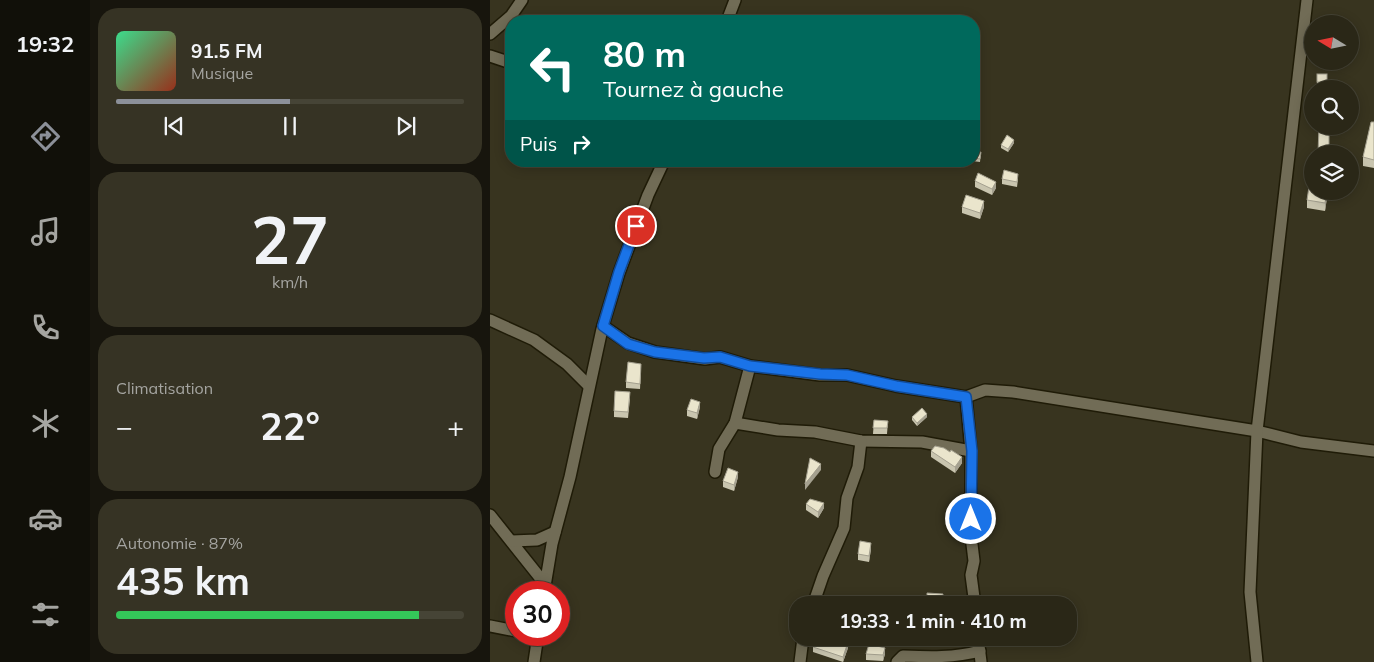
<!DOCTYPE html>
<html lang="fr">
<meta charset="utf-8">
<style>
body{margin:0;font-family:Mulish,sans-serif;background:#363324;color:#f1f3f6;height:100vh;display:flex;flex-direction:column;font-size:19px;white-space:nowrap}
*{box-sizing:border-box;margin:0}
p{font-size:16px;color:#a5a5a1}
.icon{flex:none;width:28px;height:28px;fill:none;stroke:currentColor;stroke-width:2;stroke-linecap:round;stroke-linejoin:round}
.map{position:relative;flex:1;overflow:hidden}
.side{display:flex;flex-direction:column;gap:8px;padding:8px;background:#17150d;width:400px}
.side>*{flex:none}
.hud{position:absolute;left:15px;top:15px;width:475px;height:152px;border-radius:20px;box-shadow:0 2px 12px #0003,0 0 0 1px #464436;background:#00695c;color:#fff;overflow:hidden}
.needle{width:32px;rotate:280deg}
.fabs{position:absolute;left:814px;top:15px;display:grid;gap:10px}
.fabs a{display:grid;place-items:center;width:55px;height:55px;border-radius:50%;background:#2a2717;box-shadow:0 2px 12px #0003,0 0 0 1px #464436;font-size:25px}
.speed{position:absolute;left:15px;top:581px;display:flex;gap:10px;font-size:25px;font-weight:700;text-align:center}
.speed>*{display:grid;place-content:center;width:65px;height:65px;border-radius:50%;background:#2a2717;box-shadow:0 2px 12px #0003,0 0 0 1px #464436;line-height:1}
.speed .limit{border:8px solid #d22;background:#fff;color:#111}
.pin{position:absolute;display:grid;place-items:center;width:42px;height:42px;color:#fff;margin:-21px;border:2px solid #fff;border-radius:50%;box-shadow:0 1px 5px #0007}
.me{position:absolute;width:55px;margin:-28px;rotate:0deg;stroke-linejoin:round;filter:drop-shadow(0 0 4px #0008)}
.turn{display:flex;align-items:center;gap:18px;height:105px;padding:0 15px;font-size:22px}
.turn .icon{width:65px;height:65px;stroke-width:2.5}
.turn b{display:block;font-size:35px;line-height:42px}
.then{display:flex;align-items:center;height:48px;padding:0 15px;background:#0003;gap:10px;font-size:19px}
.big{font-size:38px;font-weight:700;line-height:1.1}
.side .widget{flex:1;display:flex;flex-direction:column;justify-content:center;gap:8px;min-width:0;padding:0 18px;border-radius:20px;background:#363324}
.side .dial{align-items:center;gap:0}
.dial b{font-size:65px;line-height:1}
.song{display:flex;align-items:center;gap:15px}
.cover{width:60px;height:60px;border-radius:8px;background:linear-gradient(135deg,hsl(150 70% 55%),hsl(10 70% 35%))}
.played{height:5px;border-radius:2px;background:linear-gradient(90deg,#8c9099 50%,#464436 50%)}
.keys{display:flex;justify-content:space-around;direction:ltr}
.heat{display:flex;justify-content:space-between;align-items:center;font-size:28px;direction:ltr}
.charge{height:8px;border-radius:4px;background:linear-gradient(90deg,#34c759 87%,#464436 0)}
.trip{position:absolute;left:299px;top:596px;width:288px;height:50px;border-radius:20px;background:#2a2717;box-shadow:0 2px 12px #0003,0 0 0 1px #464436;font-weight:700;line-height:50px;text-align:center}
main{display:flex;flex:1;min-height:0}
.tab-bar{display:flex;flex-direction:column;width:90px;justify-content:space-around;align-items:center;background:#111009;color:#a5a5a1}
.tab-bar .icon{width:35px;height:35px}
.tab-bar .on{color:#8c9099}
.tab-bar b{font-size:22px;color:#f1f3f6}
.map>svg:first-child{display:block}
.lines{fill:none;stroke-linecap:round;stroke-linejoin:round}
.minor-casing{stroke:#1f1b07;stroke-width:14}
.minor{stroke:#716c56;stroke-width:11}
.wall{fill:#c9c5af}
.shaded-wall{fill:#a4a08f}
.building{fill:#eae5cc;stroke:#a4a08f}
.route-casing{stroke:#114b97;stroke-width:12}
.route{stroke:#1a73e8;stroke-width:9}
</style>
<main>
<nav class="tab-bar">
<b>19:32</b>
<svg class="icon on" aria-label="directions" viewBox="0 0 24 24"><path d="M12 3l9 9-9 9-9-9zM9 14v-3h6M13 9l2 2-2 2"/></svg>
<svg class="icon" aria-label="music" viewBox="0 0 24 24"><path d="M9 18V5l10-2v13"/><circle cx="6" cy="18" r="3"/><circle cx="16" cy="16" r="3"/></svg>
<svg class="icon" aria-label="phone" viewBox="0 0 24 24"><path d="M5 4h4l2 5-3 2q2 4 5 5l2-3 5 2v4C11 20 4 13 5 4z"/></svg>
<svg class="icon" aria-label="climate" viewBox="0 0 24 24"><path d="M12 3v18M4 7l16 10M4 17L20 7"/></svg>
<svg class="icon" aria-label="car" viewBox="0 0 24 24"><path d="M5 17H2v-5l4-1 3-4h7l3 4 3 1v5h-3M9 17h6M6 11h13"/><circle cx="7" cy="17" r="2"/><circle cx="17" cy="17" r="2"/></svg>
<svg class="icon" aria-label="filters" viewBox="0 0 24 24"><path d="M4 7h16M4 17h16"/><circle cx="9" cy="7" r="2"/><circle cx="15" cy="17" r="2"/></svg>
</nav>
<section class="side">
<div class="widget">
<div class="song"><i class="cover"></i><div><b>91.5 FM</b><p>Musique</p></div></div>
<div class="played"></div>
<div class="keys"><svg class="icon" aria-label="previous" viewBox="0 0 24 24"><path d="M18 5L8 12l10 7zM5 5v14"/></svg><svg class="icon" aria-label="pause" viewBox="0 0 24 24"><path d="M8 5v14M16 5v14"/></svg><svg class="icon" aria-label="next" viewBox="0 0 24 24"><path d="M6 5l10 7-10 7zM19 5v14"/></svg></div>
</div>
<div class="widget dial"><b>27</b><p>km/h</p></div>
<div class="widget"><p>Climatisation</p>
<div class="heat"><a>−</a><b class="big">22°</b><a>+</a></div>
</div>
<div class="widget"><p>Autonomie · 87%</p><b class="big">435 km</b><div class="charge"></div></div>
</section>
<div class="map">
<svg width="884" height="662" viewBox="0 0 884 662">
<rect width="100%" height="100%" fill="#38341f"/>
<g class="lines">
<defs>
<g id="minor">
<polyline points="237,21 245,0"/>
<polyline points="0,34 21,16 32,0"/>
<polyline points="0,56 21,63"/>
<polyline points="0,320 44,340 77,364 99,386"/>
<polyline points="113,326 138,343 165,352 215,359 230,357 260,366 330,375 357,375 406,386 476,397"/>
<polyline points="245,423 288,430 325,432 371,441 432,442 481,451"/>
<polyline points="225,472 229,449 245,423 260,366"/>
<polyline points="0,515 55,584"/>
<polyline points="22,541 47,540 65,532"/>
<polyline points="54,592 62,544 80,477 112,329 129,273 158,195 174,161"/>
<polyline points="323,605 333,576 354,528 357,498 368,467 371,441"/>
<polyline points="485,605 481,575 484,561 481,536 481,451 476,397 495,390 523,392 767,431 811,442 884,451"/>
<polyline points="0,626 26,631"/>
<polyline points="488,638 491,662"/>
<polyline points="44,662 48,635"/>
<polyline points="310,662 313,638"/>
<path d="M407,662L413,656C439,657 464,658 490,651"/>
<polyline points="767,662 760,592 767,431 817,0"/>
</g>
</defs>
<use href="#minor" class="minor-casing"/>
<use href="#minor" class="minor"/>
</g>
<g class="wall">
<rect x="827" y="74" width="10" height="11"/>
<polygon points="884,122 884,168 873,166 873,157"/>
<polygon points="524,143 518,152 511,148 511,145"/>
<polygon points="484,151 491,152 490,162 482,161 484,161"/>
<polygon points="512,179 528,179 527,187 512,184"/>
<polygon points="485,181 506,188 502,195 485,187"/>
<polygon points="838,191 835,211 817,208 817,200"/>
<polygon points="472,207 494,207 490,219 472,213"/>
<polygon points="151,369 150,389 136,388 136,382"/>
<polygon points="140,398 138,418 124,417 124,411"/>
<polygon points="210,407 207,419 197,416 197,410"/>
<polygon points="422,417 437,417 427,426 422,420"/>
<polygon points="384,420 398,421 397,434 383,434"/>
<polygon points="441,451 460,452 472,463 465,473 441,457"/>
<polygon points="248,477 244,491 233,487 233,481"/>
<polygon points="316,504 334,508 328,518 316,510"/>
<polygon points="381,549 379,562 368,560 368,554"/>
<polygon points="323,647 358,648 353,662 323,652"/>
<polygon points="376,654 395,654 393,661 376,660"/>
</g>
<g class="shaded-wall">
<polygon points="524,140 524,143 518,152 518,149"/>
<polygon points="506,182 506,188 502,195 502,189"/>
<polygon points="837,191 838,191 835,211 835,203"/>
<polygon points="494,201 494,207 490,219 490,213"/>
<polygon points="210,402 210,407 207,419 207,413"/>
<polygon points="437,414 437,417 427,426 427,423"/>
<polygon points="472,457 472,463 465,473 465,467"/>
<polygon points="331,464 331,470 315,490 315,484"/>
<polygon points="248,472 248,477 244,491 244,485"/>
<polygon points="334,503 334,508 328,518 328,512"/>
<polygon points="381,543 381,549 379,562 379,556"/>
<polygon points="358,642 358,648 353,662 353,657"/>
<polygon points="395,648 395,654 393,661 393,655"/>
</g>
<g class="building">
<rect x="827" y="74" width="10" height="8"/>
<polygon points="881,122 884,122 884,160 873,157"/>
<polygon points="829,126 839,126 839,154 828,154"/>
<polygon points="517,135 524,140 518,149 511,145"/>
<polygon points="484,151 491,152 490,159 484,158"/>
<polygon points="822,167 822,191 837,191 835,203 817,200"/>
<polygon points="514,170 528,174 527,182 512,179"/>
<polygon points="488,173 506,182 502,189 485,181"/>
<polygon points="476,195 494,201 490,213 472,207"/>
<polygon points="138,362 151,364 150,384 136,382"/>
<polygon points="125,391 140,392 138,412 124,411"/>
<polygon points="201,399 210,402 207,413 197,410"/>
<polygon points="432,408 437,414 427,423 422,417"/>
<polygon points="384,420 398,421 397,428 383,428"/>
<polygon points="445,446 454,448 460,452 461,450 472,457 465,467 441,451"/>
<polygon points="320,458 331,464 315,484"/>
<polygon points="238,468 248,472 244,485 233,481"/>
<polygon points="320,499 334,503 328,512 316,504"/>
<polygon points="370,541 381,543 379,556 368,554"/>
<polygon points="437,593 453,594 452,605 437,605"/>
<polygon points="324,638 342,638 358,642 353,657 323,647"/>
<polygon points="379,644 395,648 393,655 376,654"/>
</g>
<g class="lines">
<defs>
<polyline id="route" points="146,226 129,272 113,326 138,344 165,352 214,358 230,357 260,366 330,374 357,375 406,386 476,397 482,451 481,519"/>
</defs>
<use href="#route" class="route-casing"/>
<use href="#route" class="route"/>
</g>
</svg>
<div class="fabs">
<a><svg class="needle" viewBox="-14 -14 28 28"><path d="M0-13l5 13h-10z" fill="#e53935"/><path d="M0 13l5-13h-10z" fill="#a5a5a1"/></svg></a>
<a><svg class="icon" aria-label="search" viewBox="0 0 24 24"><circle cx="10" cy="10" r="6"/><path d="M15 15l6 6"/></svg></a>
<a><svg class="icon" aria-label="layers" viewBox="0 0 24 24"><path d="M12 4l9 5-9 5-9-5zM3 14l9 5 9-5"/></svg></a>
</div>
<div class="speed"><div class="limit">30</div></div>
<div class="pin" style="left:146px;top:226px;background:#d93025"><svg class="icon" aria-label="arrive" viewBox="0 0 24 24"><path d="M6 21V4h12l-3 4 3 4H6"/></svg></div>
<svg class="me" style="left:481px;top:519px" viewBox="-20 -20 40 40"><circle r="17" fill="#1a73e8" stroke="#fff" stroke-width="3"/><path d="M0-11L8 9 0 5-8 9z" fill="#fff"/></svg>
<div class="trip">19:33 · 1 min · 410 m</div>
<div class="hud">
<div class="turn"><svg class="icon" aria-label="left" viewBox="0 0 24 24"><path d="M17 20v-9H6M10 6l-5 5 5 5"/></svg><div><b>80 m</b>Tournez à gauche</div></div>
<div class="then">Puis<svg class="icon" aria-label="right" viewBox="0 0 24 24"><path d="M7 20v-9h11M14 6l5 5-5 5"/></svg></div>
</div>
</div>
</main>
